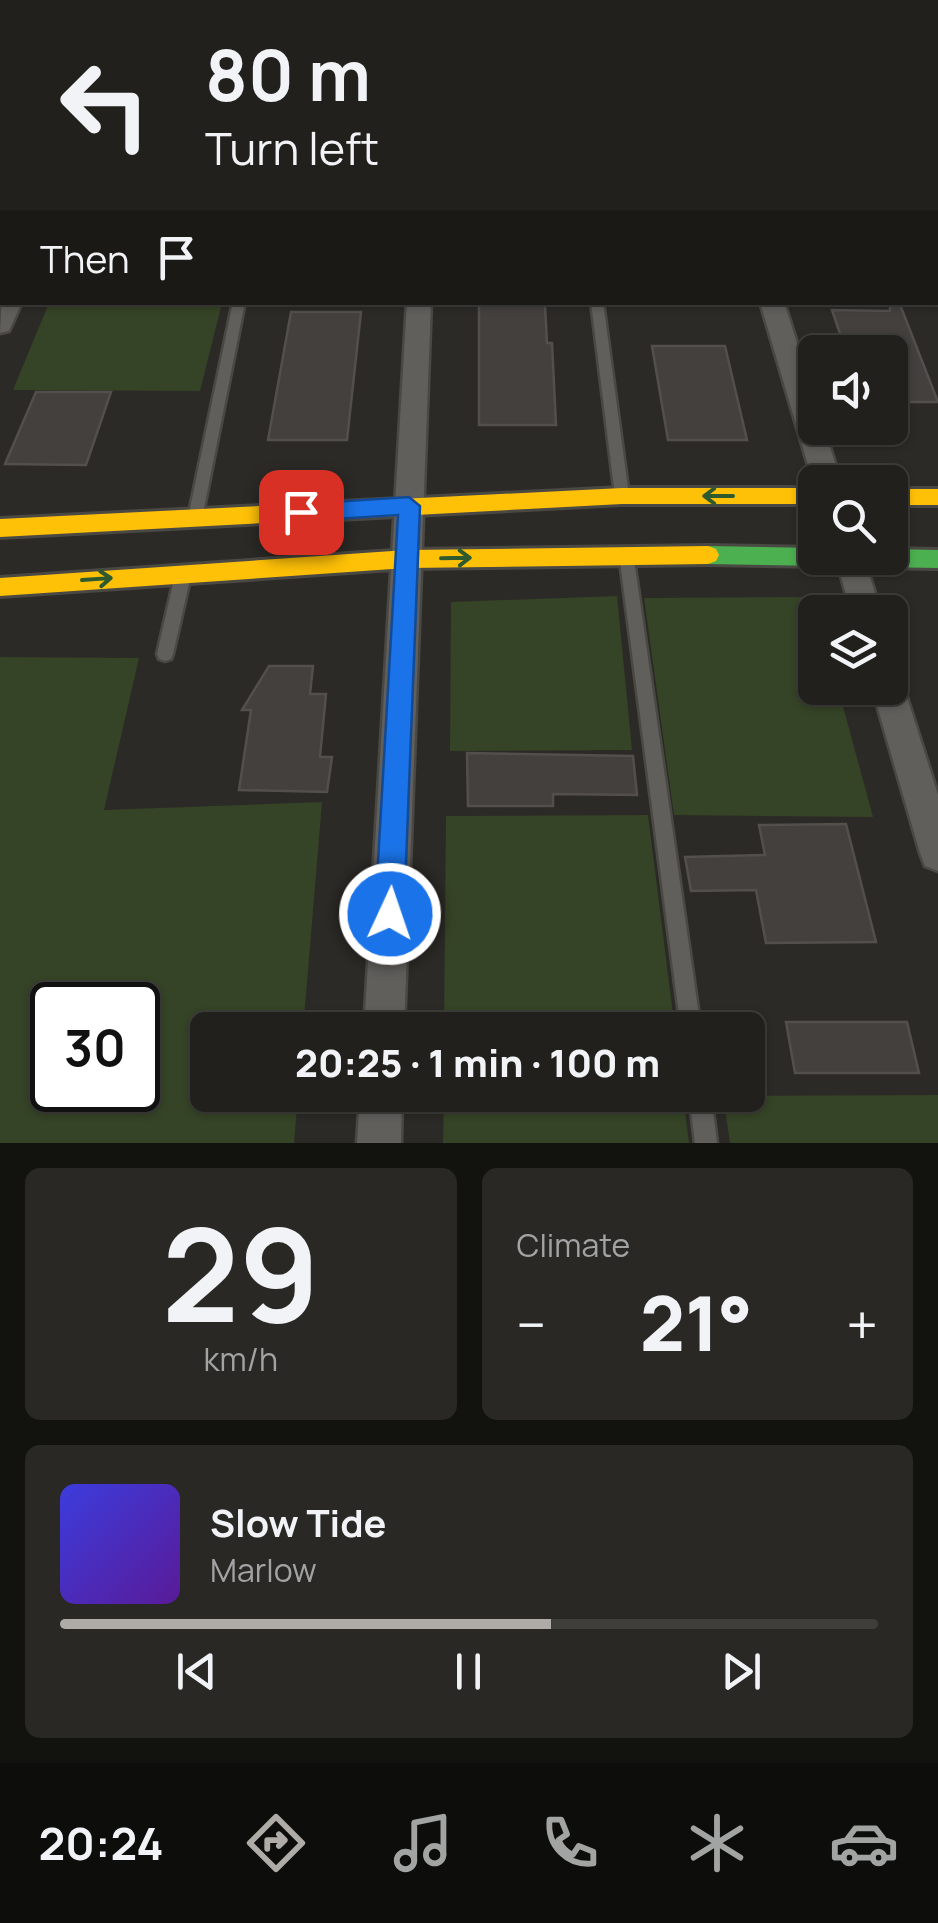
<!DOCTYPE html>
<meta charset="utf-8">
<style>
body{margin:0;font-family:Manrope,sans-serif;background:#292825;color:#f1f3f6;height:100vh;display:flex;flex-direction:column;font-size:38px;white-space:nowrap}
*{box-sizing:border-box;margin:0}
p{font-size:32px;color:#a2a3a3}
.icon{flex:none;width:55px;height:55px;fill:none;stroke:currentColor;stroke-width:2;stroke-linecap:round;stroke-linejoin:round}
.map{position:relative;height:1143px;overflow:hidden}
.side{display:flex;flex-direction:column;gap:25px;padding:25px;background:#12120f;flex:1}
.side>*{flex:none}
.hud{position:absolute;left:0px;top:0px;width:940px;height:305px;box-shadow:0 2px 8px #0004,0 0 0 2px #3e3e3b;background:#21201c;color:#f1f3f6;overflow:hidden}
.buttons{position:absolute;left:798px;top:335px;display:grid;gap:20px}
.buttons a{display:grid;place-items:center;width:110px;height:110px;border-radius:15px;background:#21201c;box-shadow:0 2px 8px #0004,0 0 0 2px #3e3e3b;font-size:50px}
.speed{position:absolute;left:30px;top:982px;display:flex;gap:20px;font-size:50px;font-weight:700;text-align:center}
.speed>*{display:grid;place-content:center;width:130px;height:130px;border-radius:50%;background:#21201c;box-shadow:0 2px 8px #0004,0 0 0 2px #3e3e3b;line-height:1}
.speed .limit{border:5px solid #111;border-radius:15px;background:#fff;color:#111}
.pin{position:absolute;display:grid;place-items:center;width:85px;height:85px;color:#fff;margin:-42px;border-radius:20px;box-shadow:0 5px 15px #0006}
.me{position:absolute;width:110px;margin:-55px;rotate:3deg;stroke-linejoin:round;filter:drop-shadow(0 0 8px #0008)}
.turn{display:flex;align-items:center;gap:35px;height:210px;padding:0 40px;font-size:45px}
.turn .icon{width:130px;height:130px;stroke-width:2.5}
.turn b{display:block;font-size:70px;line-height:85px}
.then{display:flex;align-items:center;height:95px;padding:0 40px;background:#0003;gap:20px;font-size:38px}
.big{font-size:75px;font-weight:800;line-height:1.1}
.side .tile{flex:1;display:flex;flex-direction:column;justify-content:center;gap:15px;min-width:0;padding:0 35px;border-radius:15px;background:#292825}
.side .dial{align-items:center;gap:0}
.dial b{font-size:130px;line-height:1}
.song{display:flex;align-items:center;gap:30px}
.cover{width:120px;height:120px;border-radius:15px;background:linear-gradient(135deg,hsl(240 70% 55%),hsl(270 70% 35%))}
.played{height:10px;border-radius:5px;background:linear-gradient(90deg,#afaca7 60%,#3e3e3b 60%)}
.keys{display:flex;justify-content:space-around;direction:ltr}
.heat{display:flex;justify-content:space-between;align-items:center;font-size:55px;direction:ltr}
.side .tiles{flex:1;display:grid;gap:25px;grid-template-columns:1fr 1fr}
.tile:last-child{grid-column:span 2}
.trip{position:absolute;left:190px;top:1012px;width:575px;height:100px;border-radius:15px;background:#21201c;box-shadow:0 2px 8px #0004,0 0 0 2px #3e3e3b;font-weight:800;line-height:100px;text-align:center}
.tabs{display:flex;height:160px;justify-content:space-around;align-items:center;background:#0d0d0b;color:#a2a3a3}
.tabs .icon{width:70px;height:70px}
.tabs .on{color:#afaca7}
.tabs b{font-size:45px;color:#f1f3f6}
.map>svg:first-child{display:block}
.green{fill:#354326;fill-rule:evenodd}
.building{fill:#43403e;stroke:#524f4d;stroke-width:2.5}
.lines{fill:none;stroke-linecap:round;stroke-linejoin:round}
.lane-casing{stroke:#4a4843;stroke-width:5}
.street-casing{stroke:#4a4843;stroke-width:5}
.fast-casing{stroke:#4a4843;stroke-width:6}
.slow-casing{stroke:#4a4843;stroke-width:6}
.lane{fill:#615f5c;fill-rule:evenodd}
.street{fill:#615f5c;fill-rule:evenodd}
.fast{fill:#4caf50;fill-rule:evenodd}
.slow{fill:#ffc107;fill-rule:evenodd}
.oneway{stroke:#2e5a2d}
.route{fill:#1a73e8;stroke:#114b97;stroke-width:2.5}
</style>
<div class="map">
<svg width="938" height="1143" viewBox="0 0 938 1143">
<rect width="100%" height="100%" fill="#2c2a26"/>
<g class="green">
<polygon points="49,303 222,303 200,391 13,390"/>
<polygon points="617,596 632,750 450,751 451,602"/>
<polygon points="814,597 818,612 815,688 838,688 873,817 674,815 644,598"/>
<path d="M0,657L139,658L104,810L322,802L303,1030H208V1095H298L294,1143H0ZM138,1005V1090H52V1005Z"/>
<polygon points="648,815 675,1030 444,1030 446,816"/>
<polygon points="444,1095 683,1095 689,1143 443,1143"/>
<polygon points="938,1095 938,1143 730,1143 723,1096"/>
</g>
<g class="building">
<polygon points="890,302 899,302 938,402 890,402 890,352 846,352 832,310 890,311"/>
<polygon points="479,305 545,305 547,343 552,343 556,425 479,425"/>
<polygon points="291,312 361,312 347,440 268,440"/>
<polygon points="652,346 725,346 747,440 668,440"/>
<polygon points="36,392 111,392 86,465 5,464"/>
<polygon points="269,666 313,666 310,694 326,694 320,757 332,757 327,792 239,790 251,710 242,710"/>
<polygon points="467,753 633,756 637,795 553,794 553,806 468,806"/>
<polygon points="846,824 876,942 766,943 756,890 691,891 685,857 765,855 759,825"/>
<polygon points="786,1022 907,1022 919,1073 795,1073"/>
</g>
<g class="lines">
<defs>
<g id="lane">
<rect x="301" y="0" width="8" height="2"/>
<polygon points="800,0 808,0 809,2 801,2"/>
<polygon points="233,302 245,302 202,518 195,524 188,518"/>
<polygon points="591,302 603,302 629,496 622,501 615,496"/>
<polygon points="626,547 631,549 633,553 701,1030 681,1030 619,553 621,549"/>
<polygon points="183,569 188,571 191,575 173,654 171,659 165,661 159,659 157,654 175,575 178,571"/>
<polygon points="689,1095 711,1095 717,1143 695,1143"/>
</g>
<g id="street">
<rect x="426" y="0" width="16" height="2"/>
<polygon points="673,0 689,0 690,2 674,2"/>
<rect x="0" y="93" width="2" height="12"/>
<polygon points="2,296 2,302 22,302 9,331 0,333"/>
<polygon points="407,302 431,302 404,1030 364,1030"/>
<polygon points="760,302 784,302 815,400 815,428 824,428 841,482 815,486 813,482"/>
<polygon points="836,558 864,558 881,612 851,612"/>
<polygon points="890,674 900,678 904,688 938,795 938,871 925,866 920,853 872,688 890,688"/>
<polygon points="360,1095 402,1095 401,1143 357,1143"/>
</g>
<polygon id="fast" points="708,546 815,548 815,558 890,558 890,549 938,550 938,568 708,564 700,561 697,555 700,549"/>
<g id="slow">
<polygon points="622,488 815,488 815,504 622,504 0,537 0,519"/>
<rect x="890" y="489" width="48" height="16"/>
<polygon points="708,546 716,549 719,555 716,561 708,564 407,568 0,596 0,578 407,550"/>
</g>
</defs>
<use href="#lane" class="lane-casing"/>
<use href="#street" class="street-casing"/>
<use href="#fast" class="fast-casing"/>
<use href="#slow" class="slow-casing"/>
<use href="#lane" class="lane"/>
<use href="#street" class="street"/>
<use href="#fast" class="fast"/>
<use href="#slow" class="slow"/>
</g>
<defs><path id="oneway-shaft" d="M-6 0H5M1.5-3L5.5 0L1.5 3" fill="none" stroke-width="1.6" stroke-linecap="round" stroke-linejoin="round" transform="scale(2.5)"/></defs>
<g class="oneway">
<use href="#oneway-shaft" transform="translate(718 496) rotate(180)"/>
<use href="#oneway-shaft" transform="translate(456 558) rotate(-1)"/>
<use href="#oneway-shaft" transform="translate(97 579) rotate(-4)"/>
</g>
<polygon class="route" points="409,497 420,506 404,914 400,925 390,929 380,925 375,914 398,515 301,521 290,512 301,504"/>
</svg>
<div class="buttons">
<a><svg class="icon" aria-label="sound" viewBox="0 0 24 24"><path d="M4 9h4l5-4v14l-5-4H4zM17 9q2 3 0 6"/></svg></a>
<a><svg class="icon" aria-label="search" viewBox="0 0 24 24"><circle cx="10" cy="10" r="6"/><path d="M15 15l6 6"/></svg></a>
<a><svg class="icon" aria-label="layers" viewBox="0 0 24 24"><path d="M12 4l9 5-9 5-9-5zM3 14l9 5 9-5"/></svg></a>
</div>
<div class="speed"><div class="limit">30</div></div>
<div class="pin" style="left:301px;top:512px;background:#d93025"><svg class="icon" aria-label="arrive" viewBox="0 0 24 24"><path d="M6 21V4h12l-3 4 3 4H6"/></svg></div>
<svg class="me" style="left:390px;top:914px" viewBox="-20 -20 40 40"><circle r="17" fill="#1a73e8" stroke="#fff" stroke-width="3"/><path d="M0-11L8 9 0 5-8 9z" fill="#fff"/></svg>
<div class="trip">20:25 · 1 min · 100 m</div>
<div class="hud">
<div class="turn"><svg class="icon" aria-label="left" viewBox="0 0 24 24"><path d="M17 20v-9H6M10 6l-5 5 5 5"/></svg><div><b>80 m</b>Turn left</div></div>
<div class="then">Then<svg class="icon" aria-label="arrive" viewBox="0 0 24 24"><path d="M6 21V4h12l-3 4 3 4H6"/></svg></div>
</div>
</div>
<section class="side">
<div class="tiles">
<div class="tile dial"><b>29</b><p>km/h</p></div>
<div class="tile"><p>Climate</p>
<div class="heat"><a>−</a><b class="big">21°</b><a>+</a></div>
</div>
<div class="tile">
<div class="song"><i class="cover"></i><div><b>Slow Tide</b><p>Marlow</p></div></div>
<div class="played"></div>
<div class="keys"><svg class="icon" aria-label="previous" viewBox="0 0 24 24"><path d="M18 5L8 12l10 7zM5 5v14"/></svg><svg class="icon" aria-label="pause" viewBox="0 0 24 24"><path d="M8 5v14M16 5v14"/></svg><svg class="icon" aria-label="next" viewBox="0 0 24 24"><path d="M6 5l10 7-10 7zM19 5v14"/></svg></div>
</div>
</div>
</section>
<nav class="tabs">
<b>20:24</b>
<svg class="icon on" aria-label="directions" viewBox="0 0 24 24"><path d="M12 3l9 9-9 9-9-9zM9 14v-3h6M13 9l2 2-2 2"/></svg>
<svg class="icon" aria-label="music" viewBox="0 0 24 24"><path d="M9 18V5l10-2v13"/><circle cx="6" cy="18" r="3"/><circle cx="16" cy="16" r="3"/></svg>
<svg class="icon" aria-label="phone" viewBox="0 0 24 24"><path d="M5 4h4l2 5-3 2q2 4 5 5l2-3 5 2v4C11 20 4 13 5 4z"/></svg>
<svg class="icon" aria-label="climate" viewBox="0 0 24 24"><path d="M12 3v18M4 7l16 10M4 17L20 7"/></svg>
<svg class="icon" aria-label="car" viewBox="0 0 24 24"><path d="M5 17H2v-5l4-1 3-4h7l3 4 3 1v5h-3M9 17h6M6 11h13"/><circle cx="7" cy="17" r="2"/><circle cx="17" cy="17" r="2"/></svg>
</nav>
